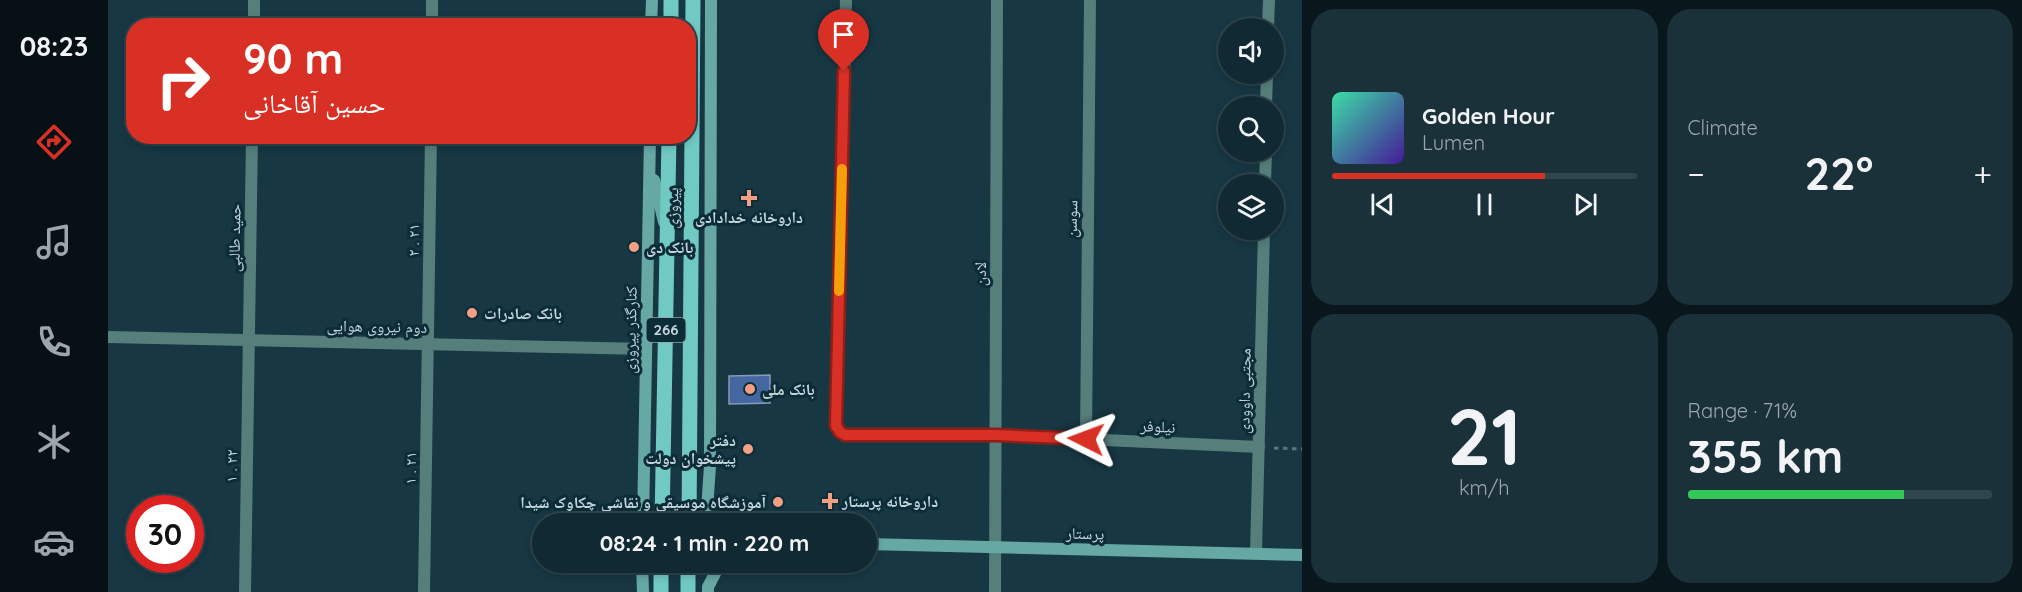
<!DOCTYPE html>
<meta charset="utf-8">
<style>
body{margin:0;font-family:Quicksand,"Noto Naskh Arabic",sans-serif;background:#1a313a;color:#f1f3f6;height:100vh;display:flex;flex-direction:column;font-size:22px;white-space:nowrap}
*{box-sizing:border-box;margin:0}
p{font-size:20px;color:#9ca6ac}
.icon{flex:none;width:33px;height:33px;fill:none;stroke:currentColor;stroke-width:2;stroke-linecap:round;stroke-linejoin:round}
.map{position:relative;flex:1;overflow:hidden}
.details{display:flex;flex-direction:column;gap:9px;padding:9px;background:#09171c;width:720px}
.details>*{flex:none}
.top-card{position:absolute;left:18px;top:18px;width:570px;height:126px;border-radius:24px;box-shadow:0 3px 9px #0003,0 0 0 2px #30454d;background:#d93025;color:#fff;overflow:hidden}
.controls{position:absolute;left:1110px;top:18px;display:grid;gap:12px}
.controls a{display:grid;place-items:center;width:66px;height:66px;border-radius:50%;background:#112932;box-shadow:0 3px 9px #0003,0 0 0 2px #30454d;font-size:30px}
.speed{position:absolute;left:18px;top:495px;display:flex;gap:12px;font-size:30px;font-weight:700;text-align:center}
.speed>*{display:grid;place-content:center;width:78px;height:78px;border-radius:50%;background:#112932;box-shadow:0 3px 9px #0003,0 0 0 2px #30454d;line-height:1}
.speed .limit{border:9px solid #d22;background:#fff;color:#111}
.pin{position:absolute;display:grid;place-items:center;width:51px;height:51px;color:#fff;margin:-62px -26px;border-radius:50% 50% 50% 0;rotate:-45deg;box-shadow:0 0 6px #0007}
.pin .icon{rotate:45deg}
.me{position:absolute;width:66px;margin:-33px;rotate:273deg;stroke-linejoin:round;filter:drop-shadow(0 0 4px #0008)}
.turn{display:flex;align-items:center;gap:21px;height:126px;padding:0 18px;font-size:27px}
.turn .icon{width:78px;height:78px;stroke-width:2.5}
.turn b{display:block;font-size:42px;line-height:51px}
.big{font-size:45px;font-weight:700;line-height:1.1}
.details .widget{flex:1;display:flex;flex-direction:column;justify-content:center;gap:9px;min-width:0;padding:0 21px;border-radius:24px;background:#1a313a}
.details .dial{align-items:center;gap:0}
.dial b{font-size:78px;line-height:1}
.song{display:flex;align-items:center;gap:18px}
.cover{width:72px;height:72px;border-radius:9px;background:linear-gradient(135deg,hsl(160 70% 55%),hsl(260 70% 35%))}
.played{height:6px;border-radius:3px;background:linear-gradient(90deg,#d93025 70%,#30454d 70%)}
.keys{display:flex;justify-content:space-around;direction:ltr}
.heat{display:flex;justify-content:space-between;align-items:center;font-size:33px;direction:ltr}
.charge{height:9px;border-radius:4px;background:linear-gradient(90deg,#34c759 71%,#30454d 0)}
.details .tiles{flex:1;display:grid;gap:9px;grid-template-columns:repeat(2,1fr)}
.trip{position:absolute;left:424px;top:513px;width:345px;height:60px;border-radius:30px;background:#112932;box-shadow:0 3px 9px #0003,0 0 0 2px #30454d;font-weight:700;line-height:60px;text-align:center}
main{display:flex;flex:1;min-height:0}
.menu{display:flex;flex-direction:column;width:108px;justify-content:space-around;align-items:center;background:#071014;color:#9ca6ac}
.menu .icon{width:42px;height:42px}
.menu .current{color:#d93025}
.menu b{font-size:27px;color:#f1f3f6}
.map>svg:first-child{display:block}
.building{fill:#4567a1;stroke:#8999b3;stroke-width:1.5}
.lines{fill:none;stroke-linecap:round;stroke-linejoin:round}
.path{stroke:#5a747e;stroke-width:3;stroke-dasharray:4.5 4.5;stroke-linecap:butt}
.street{stroke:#567e7b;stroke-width:12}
.secondary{stroke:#66a8a4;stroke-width:12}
.primary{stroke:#71c9c4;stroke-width:15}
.route-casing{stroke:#8d1f18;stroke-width:15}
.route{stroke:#d93025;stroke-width:10}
.slow{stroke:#f59e0b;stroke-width:10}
.poi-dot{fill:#f39f84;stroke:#0c2d38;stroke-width:2}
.labels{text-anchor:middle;stroke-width:6;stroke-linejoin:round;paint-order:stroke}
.shield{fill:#0c2d38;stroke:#8ca2ab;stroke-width:1.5}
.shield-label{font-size:15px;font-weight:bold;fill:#c3d4dc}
.street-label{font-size:16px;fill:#c3d4dc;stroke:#0c2d38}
.poi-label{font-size:16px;font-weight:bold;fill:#c3d4dc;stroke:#0c2d38;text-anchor:start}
</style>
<main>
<nav class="menu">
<b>08:23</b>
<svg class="icon current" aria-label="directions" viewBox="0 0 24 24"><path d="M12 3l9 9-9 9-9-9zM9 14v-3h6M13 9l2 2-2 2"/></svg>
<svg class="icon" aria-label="music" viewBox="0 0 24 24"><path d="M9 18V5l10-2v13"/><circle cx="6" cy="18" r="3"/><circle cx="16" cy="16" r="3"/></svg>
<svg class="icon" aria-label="phone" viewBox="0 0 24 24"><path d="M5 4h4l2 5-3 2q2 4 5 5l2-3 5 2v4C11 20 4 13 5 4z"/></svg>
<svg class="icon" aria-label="climate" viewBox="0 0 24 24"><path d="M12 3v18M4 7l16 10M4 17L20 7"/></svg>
<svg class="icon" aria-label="car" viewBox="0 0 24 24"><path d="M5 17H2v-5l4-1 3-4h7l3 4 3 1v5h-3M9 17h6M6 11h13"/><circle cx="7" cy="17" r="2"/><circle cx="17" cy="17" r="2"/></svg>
</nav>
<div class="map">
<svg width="1194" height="592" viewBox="0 0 1194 592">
<rect width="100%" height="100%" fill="#173743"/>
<polygon class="building" points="662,375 662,403 621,404 621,376"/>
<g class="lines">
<polyline class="path" points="1166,448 1194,449"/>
<g class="street">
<polyline points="738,0 728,426 732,432 737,435 888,435 1151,447"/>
<polyline points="146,26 146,0"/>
<polyline points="324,26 324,0"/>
<polyline points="1160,28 1161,0"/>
<polyline points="1158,106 1159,74"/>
<polyline points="1157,184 1158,152"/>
<polyline points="0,337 538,349"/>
<polyline points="978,439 982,0"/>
<polyline points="1148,553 1156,230"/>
<polyline points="137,592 144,136"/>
<polyline points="316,592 323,136"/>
<polyline points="887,592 889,0"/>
</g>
<g class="secondary">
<polyline points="543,26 544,0"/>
<polyline points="546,180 556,222"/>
<polyline points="535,524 542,136"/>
<polyline points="591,524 599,510 602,466 603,0"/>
<polyline points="759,544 1194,555"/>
<polyline points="534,562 535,592"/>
<polyline points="600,592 600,587 613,562"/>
</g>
<g class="primary">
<polyline points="563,26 563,0"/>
<polyline points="554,524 561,136"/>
<polyline points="581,524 585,0"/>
<polyline points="553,592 553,562"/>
<polyline points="580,592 580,562"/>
</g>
</g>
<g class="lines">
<defs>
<polyline id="route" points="736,71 728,426 732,432 737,435 888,435 978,439"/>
</defs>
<use href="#route" class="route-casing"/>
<use href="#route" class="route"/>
<polyline class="slow" points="731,291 734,169"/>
</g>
<g class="poi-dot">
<path d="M638 189h6v6h6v6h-6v6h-6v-6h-6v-6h6z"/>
<circle cx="526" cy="247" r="6"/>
<circle cx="364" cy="313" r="6"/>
<circle cx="642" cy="389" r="6"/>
<circle cx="640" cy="449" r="6"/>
<path d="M719 492h6v6h6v6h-6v6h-6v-6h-6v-6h6z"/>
<circle cx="670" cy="502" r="6"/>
</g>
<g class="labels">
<rect class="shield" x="538.5" y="318" width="39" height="24" rx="4.5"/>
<g class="shield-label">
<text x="558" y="335">266</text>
</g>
<g class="street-label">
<text transform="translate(564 208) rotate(-89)" y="6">پیروزی</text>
<text transform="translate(963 219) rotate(-89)" y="6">سوسن</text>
<text transform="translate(126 238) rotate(-89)" y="6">حمید طالبی</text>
<text transform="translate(305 240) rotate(-89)" y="6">۲ . ۲۱</text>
<text transform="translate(872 274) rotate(-90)" y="6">لادن</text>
<text transform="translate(269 326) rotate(1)" y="6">دوم نیروی هوایی</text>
<text transform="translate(522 330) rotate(-89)" y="6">کنارگذر پیروزی</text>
<text transform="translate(1136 391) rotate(-89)" y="6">مجتبی داوودی</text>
<text transform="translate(1050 426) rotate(3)" y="6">نیلوفر</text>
<text transform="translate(123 466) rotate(-89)" y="6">۱ . ۲۲</text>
<text transform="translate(302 468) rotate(-89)" y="6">۱ . ۲۱</text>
<text transform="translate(977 533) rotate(1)" y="6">پرستار</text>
</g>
<g class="poi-label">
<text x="641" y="223" text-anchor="middle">داروخانه خدادادی</text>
<text x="538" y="253">بانک دی</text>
<text x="376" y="319">بانک صادرات</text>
<text x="654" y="395">بانک ملی</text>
<text x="628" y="446" text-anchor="end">دفتر<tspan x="628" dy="18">پیشخوان دولت</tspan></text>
<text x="734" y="507">داروخانه پرستار</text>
<text x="658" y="508" text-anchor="end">آموزشگاه موسیقی و نقاشی چکاوک شیدا</text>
</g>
</g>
</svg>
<div class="controls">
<a><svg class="icon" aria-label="sound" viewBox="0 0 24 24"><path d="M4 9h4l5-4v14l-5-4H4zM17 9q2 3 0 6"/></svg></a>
<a><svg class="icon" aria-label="search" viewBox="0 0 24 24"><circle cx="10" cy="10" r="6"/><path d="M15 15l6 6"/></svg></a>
<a><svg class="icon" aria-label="layers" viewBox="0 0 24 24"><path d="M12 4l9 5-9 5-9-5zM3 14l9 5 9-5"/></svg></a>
</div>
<div class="speed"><div class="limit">30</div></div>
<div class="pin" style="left:736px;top:71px;background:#d93025"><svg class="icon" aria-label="arrive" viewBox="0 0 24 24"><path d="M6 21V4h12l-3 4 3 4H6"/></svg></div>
<svg class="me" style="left:978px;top:439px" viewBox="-20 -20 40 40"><path d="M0-17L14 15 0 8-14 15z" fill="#d93025" stroke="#fff" stroke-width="4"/></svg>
<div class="trip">08:24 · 1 min · 220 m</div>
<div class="top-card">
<div class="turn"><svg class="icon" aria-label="right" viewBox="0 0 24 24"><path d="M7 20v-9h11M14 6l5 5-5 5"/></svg><div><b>90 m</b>حسین آقاخانی</div></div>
</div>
</div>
<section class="details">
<div class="tiles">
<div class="widget">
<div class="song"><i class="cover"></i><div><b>Golden Hour</b><p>Lumen</p></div></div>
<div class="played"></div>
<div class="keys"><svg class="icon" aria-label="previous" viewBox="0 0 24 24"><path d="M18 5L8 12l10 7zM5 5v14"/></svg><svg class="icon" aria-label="pause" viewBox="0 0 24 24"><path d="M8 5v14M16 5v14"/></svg><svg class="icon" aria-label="next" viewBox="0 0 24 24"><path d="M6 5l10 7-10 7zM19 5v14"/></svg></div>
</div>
<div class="widget"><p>Climate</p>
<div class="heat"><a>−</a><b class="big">22°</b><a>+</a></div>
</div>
<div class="widget dial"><b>21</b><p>km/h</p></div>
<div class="widget"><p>Range · 71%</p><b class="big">355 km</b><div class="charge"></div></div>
</div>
</section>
</main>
